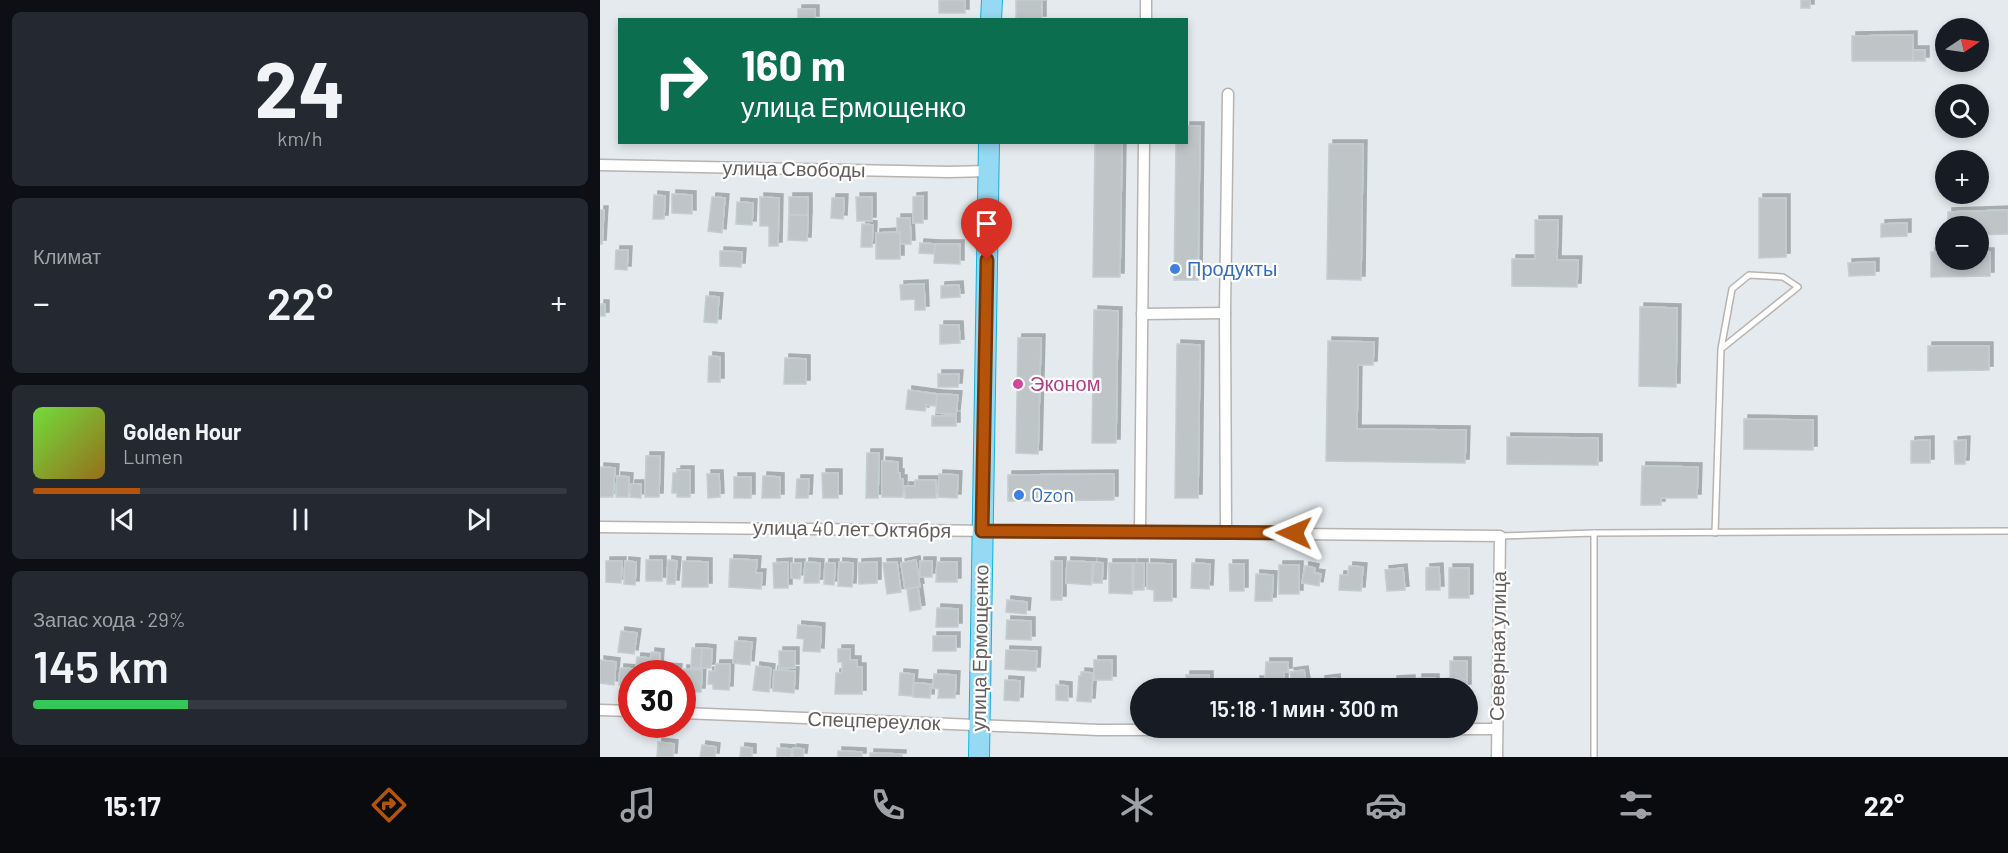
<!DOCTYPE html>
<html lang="ru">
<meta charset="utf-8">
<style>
body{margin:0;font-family:Barlow,sans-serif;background:#242831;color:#f1f3f6;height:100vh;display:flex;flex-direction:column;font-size:22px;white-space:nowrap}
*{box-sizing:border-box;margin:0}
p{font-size:20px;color:#9ea1a6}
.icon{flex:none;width:33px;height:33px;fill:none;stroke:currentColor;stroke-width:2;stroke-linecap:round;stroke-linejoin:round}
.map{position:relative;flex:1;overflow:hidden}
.panel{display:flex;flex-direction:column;gap:12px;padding:12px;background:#0d0f14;width:600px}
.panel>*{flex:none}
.banner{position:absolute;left:18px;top:18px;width:570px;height:126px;border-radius:0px;box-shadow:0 3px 9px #0003;background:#0b6e4f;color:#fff;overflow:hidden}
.needle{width:39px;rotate:77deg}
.fabs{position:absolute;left:1335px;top:18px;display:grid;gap:12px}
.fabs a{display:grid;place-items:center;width:54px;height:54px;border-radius:50%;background:#171b24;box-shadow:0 3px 9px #0003;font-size:30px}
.speed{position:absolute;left:18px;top:660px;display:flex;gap:12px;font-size:30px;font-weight:700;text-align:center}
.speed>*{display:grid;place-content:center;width:78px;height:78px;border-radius:50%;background:#171b24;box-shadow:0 3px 9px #0003;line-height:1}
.speed .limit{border:9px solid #d22;background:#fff;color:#111}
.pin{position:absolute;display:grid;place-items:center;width:51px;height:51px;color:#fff;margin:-62px -26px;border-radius:50% 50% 50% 0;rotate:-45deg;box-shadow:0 0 6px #0007}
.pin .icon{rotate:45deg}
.me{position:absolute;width:66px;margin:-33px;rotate:271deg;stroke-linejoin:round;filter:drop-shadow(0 0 4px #0008)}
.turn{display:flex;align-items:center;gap:21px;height:126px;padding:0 24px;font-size:27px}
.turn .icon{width:78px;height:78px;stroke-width:2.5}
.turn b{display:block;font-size:42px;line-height:51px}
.big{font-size:45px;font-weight:600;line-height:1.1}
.panel .widget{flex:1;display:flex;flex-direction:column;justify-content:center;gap:9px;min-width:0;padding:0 21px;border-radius:9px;background:#242831}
.panel .dial{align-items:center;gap:0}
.dial b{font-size:78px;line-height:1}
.song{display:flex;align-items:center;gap:18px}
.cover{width:72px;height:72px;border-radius:9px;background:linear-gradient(135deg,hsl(100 70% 55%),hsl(40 70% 35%))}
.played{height:6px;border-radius:3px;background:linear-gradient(90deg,#b45309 20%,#363941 20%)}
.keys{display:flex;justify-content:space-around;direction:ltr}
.heat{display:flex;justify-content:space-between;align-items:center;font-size:33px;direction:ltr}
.charge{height:9px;border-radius:4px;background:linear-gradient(90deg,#34c759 29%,#363941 0)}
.trip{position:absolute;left:530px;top:678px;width:348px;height:60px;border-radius:30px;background:#171b24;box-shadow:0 3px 9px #0003;font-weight:600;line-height:60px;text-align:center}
.tab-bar{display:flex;height:96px;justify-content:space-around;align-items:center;background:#090b0e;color:#9ea1a6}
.tab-bar .icon{width:42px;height:42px}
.tab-bar .active{color:#b45309}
.tab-bar b{font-size:27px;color:#f1f3f6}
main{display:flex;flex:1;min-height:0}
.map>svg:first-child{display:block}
.building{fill:#bfc4c6;stroke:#c3ced1;stroke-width:1.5;filter:url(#shadow)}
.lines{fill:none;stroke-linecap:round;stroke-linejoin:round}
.lane-casing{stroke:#b8b3b1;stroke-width:8}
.street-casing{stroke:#b8b3b1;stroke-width:13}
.highway-casing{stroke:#15b0dd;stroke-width:22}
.lane{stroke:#fff;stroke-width:5}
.street{stroke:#fff;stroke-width:10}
.highway{stroke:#95d9f3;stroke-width:20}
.route-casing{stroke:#753606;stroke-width:15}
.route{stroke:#b45309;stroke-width:10}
.shop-dot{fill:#3f7fe0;stroke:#fff;stroke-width:2}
.hotel-dot{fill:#d1479c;stroke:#fff;stroke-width:2}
.labels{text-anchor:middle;stroke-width:4.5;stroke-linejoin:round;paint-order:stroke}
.street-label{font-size:20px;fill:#635d5c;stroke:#fff}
.shop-label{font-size:20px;fill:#366cbe;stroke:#fff;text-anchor:start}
.hotel-label{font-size:20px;fill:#b23c85;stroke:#fff;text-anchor:start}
</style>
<main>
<section class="panel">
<div class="widget dial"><b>24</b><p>km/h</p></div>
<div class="widget"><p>Климат</p>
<div class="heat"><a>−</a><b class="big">22°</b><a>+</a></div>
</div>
<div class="widget">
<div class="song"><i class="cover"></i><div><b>Golden Hour</b><p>Lumen</p></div></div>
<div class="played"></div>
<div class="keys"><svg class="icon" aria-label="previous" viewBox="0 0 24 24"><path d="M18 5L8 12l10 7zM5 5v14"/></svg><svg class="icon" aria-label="pause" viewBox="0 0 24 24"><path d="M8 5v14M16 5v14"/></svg><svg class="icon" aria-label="next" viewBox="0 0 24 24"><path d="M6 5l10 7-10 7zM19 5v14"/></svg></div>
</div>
<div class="widget"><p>Запас хода · 29%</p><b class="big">145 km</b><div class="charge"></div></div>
</section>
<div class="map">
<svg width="1408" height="757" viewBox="0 0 1408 757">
<defs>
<filter id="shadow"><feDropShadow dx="4" dy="-4" stdDeviation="0" flood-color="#0004"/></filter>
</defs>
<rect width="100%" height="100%" fill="#e4eaed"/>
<g class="building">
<rect x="339" y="0" width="26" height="13"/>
<polygon points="416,0 446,0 442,0 442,20 416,20"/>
<rect x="1201" y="0" width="9" height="8"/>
<rect x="198" y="9" width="17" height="11"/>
<polygon points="1313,35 1313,61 1252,61 1252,36"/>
<rect x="1313" y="50" width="12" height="11"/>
<polygon points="586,126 600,126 598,280 574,280 576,142 586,142"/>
<polygon points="495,142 522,142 520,277 493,277"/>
<polygon points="729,144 763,144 761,280 727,279"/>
<polygon points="72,194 92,195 92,214 72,213"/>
<polygon points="54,195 65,196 64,219 53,219"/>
<polygon points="323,196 323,223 313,223 313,197"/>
<polygon points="112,197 125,198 122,233 108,231"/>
<polygon points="160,197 179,198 178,246 169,246 169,226 160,226"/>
<rect x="189" y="197" width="19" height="18"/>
<polygon points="256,197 272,197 272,221 257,221"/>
<polygon points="232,198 244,198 243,219 231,218"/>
<polygon points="1159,198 1186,198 1186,257 1159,258"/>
<polygon points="137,202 153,203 152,225 136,224"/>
<polygon points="0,210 4,210 2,244 0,244"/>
<polygon points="1408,210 1408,234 1378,235 1378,226 1348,226 1348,212"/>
<polygon points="189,215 208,215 207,241 188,240"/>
<polygon points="297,218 310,218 311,244 300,244 300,232 297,232"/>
<polygon points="935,220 958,220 957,260 978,260 977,287 912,286 912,259 935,259"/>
<polygon points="1307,223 1307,236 1281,237 1281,224"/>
<polygon points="262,224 273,225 272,247 261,247"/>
<polygon points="297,232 300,232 300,259 276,259 276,233"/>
<polygon points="320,243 335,244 334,254 319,253"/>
<polygon points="335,244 360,244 360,264 334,263"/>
<polygon points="16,250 28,250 27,270 15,269"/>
<polygon points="120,251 142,252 141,267 120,266"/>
<polygon points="1331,252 1346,252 1346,260 1378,260 1378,252 1390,252 1390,276 1331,277"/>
<polygon points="1275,262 1275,275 1249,276 1248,263"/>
<polygon points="324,284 325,310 315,310 315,299 301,300 300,285"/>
<polygon points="359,285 360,297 341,298 341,286"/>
<polygon points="106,296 119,297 117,323 104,322"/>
<rect x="0" y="304" width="5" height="12"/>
<polygon points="1040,307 1077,308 1076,387 1039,386"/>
<polygon points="494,310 518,311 516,443 492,443"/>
<polygon points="340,325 359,325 360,343 340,344"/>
<polygon points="418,338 441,338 438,454 416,453"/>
<polygon points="728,341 774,342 773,365 758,365 757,429 866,430 865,463 726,461"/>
<polygon points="577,344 600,345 598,498 575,498"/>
<polygon points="1328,346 1389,346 1389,370 1328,371"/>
<polygon points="109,356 120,357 120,382 108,382"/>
<polygon points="185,358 206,359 206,384 184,384"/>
<polygon points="338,374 359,374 358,387 338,387"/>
<polygon points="308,390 337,394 336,406 326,405 325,411 306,409"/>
<polygon points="337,394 358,395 356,414 336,413"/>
<rect x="332" y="416" width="24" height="10"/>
<polygon points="1144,419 1213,420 1213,450 1144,449"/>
<polygon points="907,437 998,438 998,465 907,464"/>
<polygon points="1330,440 1330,463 1311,463 1311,441"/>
<polygon points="1366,440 1365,464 1355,464 1354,441"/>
<polygon points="267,453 279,453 278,498 266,498"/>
<polygon points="46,456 60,456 59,497 45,497"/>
<polygon points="282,461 298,462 298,473 300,473 300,479 303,479 303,497 282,497"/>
<polygon points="1042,466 1098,467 1097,498 1061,498 1061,505 1041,505"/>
<polygon points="0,467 15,468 13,497 0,497"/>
<polygon points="77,470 90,470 90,497 77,497 77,493 72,493 73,473 77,473"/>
<polygon points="222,473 238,473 238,498 223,498"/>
<polygon points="107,474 119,474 120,497 108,498"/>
<polygon points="339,474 358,475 357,498 338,497"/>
<polygon points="514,474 514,500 408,501 408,475"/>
<polygon points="17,476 29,477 28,497 16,497"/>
<polygon points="163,476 180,477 180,498 162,498"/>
<rect x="134" y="477" width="17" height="21"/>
<polygon points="197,479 209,479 208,498 196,498"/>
<polygon points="315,480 336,480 336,498 305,498 305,486 315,486"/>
<polygon points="31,484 41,484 41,498 30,497"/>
<polygon points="130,559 157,560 156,573 162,573 161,589 129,587"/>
<rect x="46" y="560" width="16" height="21"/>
<polygon points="68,560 77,561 75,584 67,584"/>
<polygon points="316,560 320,587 305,589 301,563"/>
<polygon points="6,561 22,561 21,583 6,582"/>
<polygon points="25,561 36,562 35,585 24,584"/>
<polygon points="83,561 108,562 108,587 82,587"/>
<rect x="320" y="561" width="12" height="16"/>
<rect x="451" y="561" width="11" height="39"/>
<polygon points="467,561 492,562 491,585 466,583"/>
<polygon points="188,562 188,588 174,588 173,563"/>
<polygon points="205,562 220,563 219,583 204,583"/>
<polygon points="239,562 253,563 252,587 238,586"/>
<polygon points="277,562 277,583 259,584 258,563"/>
<polygon points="297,562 301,592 287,594 283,563"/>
<polygon points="337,562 357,562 357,582 336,582"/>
<polygon points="494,562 503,563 502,583 493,583"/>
<polygon points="191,563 201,563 200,579 191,578"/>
<polygon points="225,563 235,563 234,585 224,584"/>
<polygon points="509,563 532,563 532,594 509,593"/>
<polygon points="534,563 544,563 544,590 533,590"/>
<polygon points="547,563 572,564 572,601 554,601 554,590 547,589"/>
<polygon points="592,563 610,564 609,589 591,588"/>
<polygon points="629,564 644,564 644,591 630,591"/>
<rect x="679" y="565" width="20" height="29"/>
<polygon points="705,566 715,568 714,573 721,574 719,586 702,583"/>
<polygon points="749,566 763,567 761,591 739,590 740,575 748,575"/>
<polygon points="839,567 840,590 826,590 826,568"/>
<polygon points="803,568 805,590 787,591 785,570"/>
<rect x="849" y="568" width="20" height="30"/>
<polygon points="656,574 673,575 672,601 655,601"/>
<polygon points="318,587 321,609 310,611 307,589"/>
<polygon points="407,600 427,602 426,614 406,612"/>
<polygon points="337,608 358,609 358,627 336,627"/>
<polygon points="407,620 431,621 431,640 406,639"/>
<polygon points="198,625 221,627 220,652 203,651 204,639 197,638"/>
<polygon points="21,631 37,633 34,654 18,652"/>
<rect x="333" y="636" width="23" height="15"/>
<polygon points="135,641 152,642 150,665 133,663"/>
<polygon points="92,648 102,648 101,668 91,667"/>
<polygon points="102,648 112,649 111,668 101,668"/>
<polygon points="238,649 250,649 250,660 257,660 257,667 262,667 262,694 235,694 236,673 242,673 242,662 238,662"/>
<polygon points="406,650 437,651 436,671 405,669"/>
<rect x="179" y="651" width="16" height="17"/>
<polygon points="51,652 60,653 59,669 50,668"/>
<polygon points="37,657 50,658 50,668 55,668 54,674 35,674"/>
<polygon points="0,660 16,662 14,685 0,683"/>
<rect x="494" y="660" width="18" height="20"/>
<polygon points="850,661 867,661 867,679 850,678"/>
<polygon points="666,662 688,662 688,672 684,672 684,688 675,688 675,681 665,681"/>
<polygon points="116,664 130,664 129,690 113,689 113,684 108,684 109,671 115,671"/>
<polygon points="156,666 171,668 169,692 153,690"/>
<polygon points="64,667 78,668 77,674 64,674"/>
<polygon points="20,668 34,669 34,674 32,674 32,686 19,685"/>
<polygon points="83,669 102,670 101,692 86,692 86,679 83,679"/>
<polygon points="174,670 195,671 194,693 173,691"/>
<polygon points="704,670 707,688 693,688 690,672"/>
<polygon points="481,672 493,673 491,702 477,701 479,676 481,676"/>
<polygon points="300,673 314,674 312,696 299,695"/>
<polygon points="334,674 356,675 355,698 338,698 339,689 333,688"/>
<rect x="586" y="675" width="23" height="13"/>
<polygon points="736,678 737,688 722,688 721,680"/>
<polygon points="818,678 835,678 835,685 843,685 843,688 818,688"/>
<polygon points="848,678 867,679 867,688 847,688"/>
<polygon points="811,679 811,688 793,688 793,680"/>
<polygon points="405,680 420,681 419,701 404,700"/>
<polygon points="656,680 675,681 675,688 656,688"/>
<polygon points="314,683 331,684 330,698 313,697"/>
<polygon points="557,684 575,685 574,688 557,688"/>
<polygon points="456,685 468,686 468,701 456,700"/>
<polygon points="58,742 74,744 73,757 57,757"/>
<polygon points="102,745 116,747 115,757 100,757"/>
<polygon points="141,747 152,748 152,757 140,757"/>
<polygon points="177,748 191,749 191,757 177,757"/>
<polygon points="193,748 204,749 203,757 193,757"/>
<polygon points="238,751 262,752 262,757 238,757"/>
<polygon points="270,753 302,754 302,757 270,757"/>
</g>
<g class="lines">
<defs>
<g id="lane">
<polyline points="994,533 1408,531"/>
<polyline points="1115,533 1121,349 1198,287 1183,277 1149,275 1132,289 1121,349"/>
<polyline points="900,536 994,533 994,757"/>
</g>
<g id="street">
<polyline points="546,20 546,0"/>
<polyline points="0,165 349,172 389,171"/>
<polyline points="542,314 625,313"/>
<polyline points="0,527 900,536 897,757"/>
<polyline points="540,531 544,142"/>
<polyline points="626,532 625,313 628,94"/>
<polyline points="0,710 32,711"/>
<polyline points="82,713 499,730 897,729"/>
</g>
<g id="highway">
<polyline points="391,20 392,0"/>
<polyline points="379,757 389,142"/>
</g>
</defs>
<use href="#lane" class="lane-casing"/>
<use href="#street" class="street-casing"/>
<use href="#highway" class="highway-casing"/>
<use href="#lane" class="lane"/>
<use href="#street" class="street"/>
<use href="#highway" class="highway"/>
</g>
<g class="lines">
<defs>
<polyline id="route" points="387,260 382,531 694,533"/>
</defs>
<use href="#route" class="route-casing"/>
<use href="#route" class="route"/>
</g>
<g class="shop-dot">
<circle cx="575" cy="269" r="6"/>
<circle cx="419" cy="495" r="6"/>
</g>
<circle class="hotel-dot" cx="418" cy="384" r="6"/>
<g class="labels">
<g class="street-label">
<text transform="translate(194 169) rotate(1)" y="7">улица Свободы</text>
<text transform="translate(252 529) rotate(1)" y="7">улица 40 лет Октября</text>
<text transform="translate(898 646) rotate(-89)" y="7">Северная улица</text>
<text transform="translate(380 648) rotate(-89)" y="7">улица Ермощенко</text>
<text transform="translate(274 721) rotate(2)" y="7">Спецпереулок</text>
</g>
<g class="shop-label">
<text x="587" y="276">Продукты</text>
<text x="431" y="502">Ozon</text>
</g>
<g class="hotel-label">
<text x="430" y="391">Эконом</text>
</g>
</g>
</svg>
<div class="fabs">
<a><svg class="needle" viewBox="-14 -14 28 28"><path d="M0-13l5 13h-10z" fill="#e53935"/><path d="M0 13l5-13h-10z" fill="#9ea1a6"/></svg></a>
<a><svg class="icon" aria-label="search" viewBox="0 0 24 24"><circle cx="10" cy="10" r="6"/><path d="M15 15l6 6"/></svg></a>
<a>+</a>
<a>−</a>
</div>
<div class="speed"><div class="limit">30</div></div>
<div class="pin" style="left:387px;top:260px;background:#d93025"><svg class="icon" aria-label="arrive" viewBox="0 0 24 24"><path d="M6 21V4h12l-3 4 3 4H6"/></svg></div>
<svg class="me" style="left:694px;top:533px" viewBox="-20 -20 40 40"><path d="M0-17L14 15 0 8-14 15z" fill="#b45309" stroke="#fff" stroke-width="4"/></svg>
<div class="trip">15:18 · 1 мин · 300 m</div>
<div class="banner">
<div class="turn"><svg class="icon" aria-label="right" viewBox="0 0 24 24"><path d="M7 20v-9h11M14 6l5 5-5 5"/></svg><div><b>160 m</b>улица Ермощенко</div></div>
</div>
</div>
</main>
<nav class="tab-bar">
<b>15:17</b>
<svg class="icon active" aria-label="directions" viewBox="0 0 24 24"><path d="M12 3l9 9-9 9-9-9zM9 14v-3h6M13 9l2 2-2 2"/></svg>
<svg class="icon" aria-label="music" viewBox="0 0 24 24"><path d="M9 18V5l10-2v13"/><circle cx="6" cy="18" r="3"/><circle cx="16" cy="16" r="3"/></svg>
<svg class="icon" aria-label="phone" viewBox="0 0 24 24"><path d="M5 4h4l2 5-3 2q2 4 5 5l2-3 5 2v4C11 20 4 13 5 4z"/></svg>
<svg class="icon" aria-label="climate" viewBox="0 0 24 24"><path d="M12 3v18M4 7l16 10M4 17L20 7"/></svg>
<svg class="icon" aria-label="car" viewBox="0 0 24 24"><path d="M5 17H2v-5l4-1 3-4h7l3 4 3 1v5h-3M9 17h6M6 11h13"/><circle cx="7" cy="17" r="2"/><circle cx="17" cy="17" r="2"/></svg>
<svg class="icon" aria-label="filters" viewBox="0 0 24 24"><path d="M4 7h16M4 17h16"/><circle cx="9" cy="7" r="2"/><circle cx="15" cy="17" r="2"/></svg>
<b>22°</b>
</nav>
